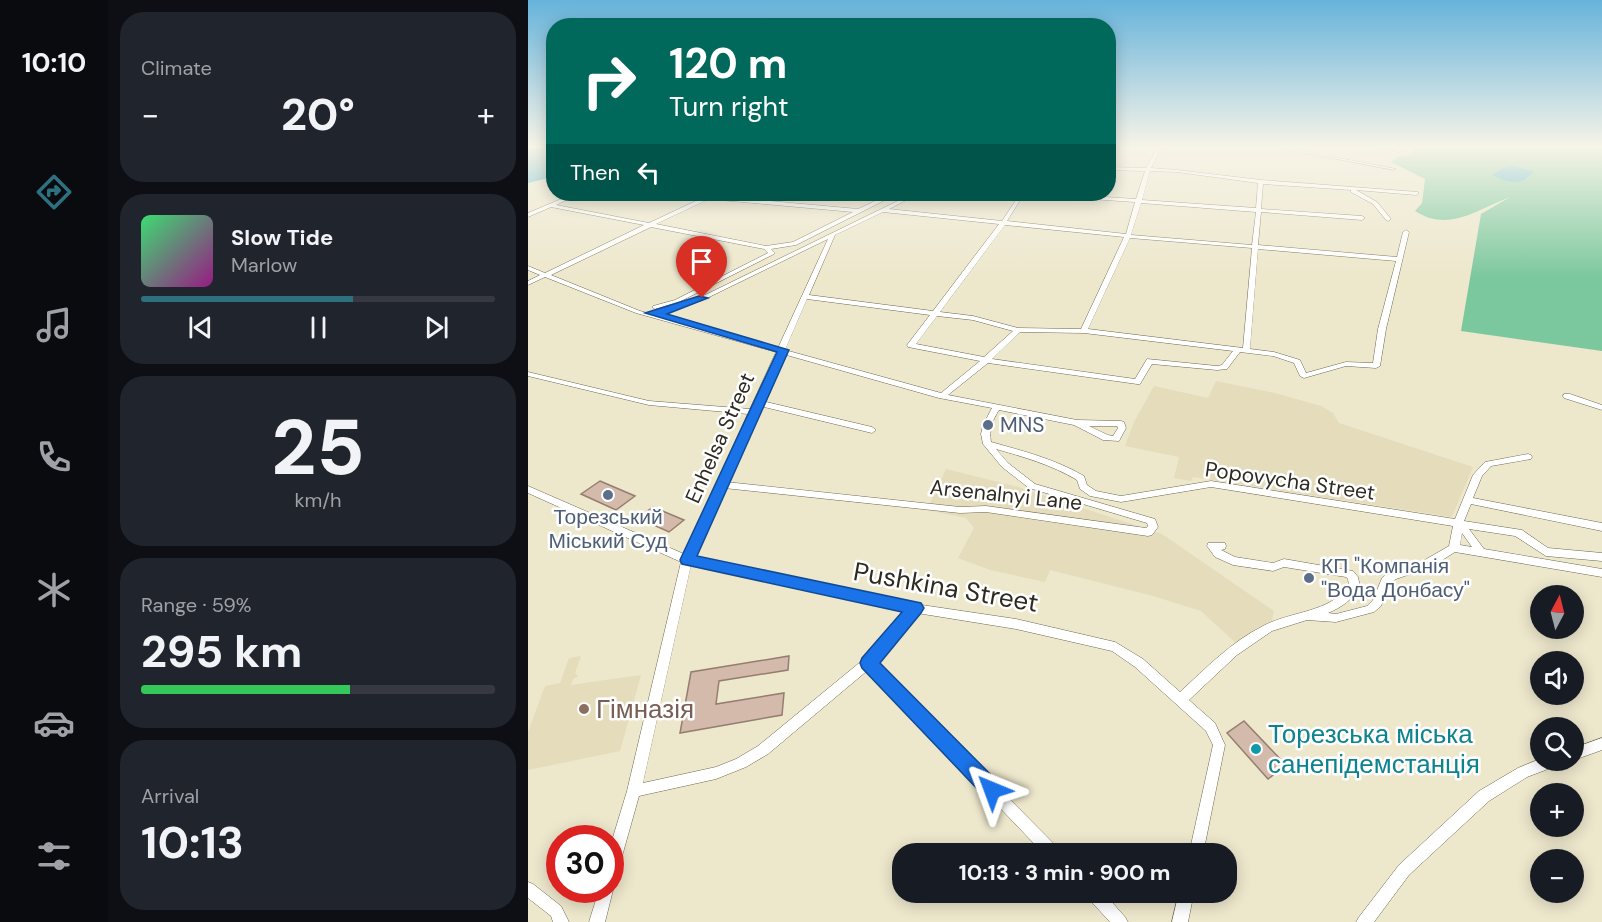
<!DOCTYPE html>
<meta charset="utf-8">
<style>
body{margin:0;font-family:"DM Sans",sans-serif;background:#20242c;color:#f1f3f6;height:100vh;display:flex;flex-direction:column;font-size:22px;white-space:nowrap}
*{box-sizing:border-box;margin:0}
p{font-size:20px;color:#9ea1a6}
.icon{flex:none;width:33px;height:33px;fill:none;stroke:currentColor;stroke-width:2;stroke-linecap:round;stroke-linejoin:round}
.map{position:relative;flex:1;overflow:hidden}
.side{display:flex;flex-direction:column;gap:12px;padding:12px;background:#0d0f14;width:420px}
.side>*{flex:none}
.guide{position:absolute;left:18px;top:18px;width:570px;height:183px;border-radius:24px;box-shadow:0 3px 15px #0003;background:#00695c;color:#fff;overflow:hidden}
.needle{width:39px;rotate:7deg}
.tools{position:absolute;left:1002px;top:585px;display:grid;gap:12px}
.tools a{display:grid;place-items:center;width:54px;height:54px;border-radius:50%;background:#171b24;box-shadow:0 3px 15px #0003;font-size:30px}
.speed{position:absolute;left:18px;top:825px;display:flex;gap:12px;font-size:30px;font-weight:700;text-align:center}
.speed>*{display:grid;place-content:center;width:78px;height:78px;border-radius:50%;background:#171b24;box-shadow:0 3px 15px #0003;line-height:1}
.speed .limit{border:9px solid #d22;background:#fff;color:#111}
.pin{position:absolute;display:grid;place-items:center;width:51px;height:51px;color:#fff;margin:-62px -26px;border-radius:50% 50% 50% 0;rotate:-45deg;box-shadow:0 0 6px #0007}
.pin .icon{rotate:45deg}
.me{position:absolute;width:66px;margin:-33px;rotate:316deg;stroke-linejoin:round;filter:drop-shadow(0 0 4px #0008)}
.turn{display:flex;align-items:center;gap:21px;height:126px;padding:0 24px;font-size:27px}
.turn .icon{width:78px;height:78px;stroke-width:2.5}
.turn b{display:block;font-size:42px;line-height:51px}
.then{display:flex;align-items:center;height:57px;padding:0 24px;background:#0003;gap:12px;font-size:22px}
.big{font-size:45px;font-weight:700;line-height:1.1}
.side .widget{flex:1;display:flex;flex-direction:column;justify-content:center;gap:9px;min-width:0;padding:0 21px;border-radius:24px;background:#20242c}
.side .dial{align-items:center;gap:0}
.dial b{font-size:78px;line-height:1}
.song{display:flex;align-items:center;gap:18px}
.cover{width:72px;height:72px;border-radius:9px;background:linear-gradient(135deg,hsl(140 70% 55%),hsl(310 70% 35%))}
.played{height:6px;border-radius:3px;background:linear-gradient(90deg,#2d7181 60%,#363941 60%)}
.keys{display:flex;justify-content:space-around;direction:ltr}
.heat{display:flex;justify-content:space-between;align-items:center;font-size:33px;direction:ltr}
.charge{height:9px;border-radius:4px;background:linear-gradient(90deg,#34c759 59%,#363941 0)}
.trip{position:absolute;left:364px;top:843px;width:345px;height:60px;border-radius:24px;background:#171b24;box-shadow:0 3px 15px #0003;font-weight:700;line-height:60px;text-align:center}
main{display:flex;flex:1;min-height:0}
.menu{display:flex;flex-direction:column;width:108px;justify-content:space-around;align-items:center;background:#090b0e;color:#9ea1a6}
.menu .icon{width:42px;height:42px}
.menu .on{color:#2d7181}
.menu b{font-size:27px;color:#f1f3f6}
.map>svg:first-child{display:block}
.built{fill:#e4dcba}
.green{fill:#7cc89e}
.water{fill:#43b1c7}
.building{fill:#d3baaa;stroke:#957e6f;stroke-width:1.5}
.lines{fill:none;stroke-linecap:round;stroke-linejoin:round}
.minor-casing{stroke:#6c674f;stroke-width:1}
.minor{fill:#fff;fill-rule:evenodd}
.route{fill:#1a73e8;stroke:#114b97;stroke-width:1.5}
.service-dot{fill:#5c6f8a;stroke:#fff;stroke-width:2}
.education-dot{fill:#8d6e63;stroke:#fff;stroke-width:2}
.culture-dot{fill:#0f9aa8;stroke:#fff;stroke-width:2}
.labels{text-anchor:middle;stroke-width:5;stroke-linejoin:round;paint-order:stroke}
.service-label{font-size:21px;fill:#4e5e75;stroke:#fff;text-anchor:start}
.street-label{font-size:21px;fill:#2d2b21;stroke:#fff}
.near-street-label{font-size:26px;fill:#2d2b21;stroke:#fff}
.near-education-label{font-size:26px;fill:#785e54;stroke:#fff;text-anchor:start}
.near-culture-label{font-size:26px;fill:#0d838f;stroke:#fff;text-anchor:start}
</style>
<main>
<nav class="menu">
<b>10:10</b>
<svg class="icon on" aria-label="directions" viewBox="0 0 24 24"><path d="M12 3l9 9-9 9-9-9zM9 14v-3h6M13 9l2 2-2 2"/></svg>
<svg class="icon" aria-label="music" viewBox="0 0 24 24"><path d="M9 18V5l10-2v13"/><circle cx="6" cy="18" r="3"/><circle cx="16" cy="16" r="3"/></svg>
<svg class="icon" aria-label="phone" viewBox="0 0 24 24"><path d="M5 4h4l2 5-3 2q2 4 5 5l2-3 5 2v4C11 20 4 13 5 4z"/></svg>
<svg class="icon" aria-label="climate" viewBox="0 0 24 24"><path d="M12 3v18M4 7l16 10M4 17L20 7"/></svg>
<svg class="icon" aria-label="car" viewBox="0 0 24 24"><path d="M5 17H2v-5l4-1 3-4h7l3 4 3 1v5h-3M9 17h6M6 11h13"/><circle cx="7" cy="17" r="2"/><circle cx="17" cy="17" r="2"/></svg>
<svg class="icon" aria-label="filters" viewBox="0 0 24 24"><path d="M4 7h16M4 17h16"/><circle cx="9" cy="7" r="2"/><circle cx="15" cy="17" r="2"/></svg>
</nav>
<section class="side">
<div class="widget"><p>Climate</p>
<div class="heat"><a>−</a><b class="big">20°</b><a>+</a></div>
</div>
<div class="widget">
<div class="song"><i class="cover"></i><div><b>Slow Tide</b><p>Marlow</p></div></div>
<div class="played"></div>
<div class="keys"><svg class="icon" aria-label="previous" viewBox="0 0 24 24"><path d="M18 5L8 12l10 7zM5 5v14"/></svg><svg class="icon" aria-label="pause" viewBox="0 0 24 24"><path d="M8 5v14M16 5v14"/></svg><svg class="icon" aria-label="next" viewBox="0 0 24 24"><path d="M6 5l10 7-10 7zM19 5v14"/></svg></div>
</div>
<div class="widget dial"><b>25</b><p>km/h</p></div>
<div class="widget"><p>Range · 59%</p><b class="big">295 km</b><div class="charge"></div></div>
<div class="widget"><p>Arrival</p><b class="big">10:13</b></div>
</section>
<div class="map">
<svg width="1074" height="922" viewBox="0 0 1074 922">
<rect width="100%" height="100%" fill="#ede7cc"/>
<g class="built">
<polygon points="688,381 747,393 793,406 805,413 811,423 945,467 924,517 665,477 663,481 646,478 651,457 597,446 606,422 626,386 680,398"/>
<polygon points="418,469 490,487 634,534 746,611 744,621 727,629 709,644 673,611 625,596 522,570 517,582 462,570 430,558 446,528 438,518 399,510"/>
<polygon points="53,656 47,673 50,676 45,679 43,685 113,675 92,751 0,770 0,732 17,686 32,683 41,658"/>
</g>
<path class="green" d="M886,148H1074V351L933,331L953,214L982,197C950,209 921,233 887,211L894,203L897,179L863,162L871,156L882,154Z"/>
<g class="water">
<polygon points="0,148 25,148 25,177 0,183"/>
<path d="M985,166L1006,171C994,187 979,183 964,175L975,168Z"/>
</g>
<g class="building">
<polygon points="72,481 107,496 88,510 53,494"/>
<polygon points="125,507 156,520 141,532 110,518"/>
<polygon points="261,656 260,670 191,681 188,704 256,693 254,715 152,733 163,672"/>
<polygon points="716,721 758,765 740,779 699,733"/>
</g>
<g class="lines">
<defs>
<g id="minor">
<path d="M629,148H633L623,168L649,170L733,180L890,192V194L888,195L828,190L849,202L863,219L860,221L858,220L845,204L823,192V190L735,184L733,209L834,216L837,218L834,220L733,212L730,245L869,257L875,232L878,230L881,232L858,329L852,366L848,368L818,366L776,378L772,376L766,363L745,356L712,352L699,369L689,370L624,364L612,384H609L460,363L420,395L549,420L593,421L596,422L598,428L591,441L575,440L546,425L471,410C464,421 461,430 463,442C495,451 527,459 556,476L559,485L568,491L593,496L683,481L927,519L945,475L957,462L1000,454L1003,455L1004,457L1003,459L963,466L954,476L945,498L1074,523V531L943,504L936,521L994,530L1020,548L1074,553V561L1018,556L987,536L941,529L956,549L1074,569V577L927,552L903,567L868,579L862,583L853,606L846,612L808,622L779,620L744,631L709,655L661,700L687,723L697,745L675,854H661L685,745L678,731L607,667L584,651L488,629L389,613L347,663L531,849L533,854H516L340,670L240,754L218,767L188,779L111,796L89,874L87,879L82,881V847L99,791L153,562L0,493V486L156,554L220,414L121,405L0,376V372L121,401L222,409L248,352L108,313L17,277L0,285V281L12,275L0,270V266L17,273L116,225L23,207L0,217V213L45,194H51L28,205L121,223L174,198L148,196L146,194L180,195L189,194L187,196L330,209L362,194H367V195L268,245L243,249L247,253L246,254L151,302L127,309L124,307L125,306L147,300L240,253L236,249L123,227L23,275L112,311L250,348L300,239L177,299L140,313L128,314L125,312L128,310L139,309L173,297L384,194H390L361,209L474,221L492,194H496L479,221L598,234L607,202L517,196L514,194H531L608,199L617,171L580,170V167L618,168ZM622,171L649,172L730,183L728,208L614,200ZM181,199L325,212L265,242L238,246L128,224ZM613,203L728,212L724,245L603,235ZM355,212L471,224L405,311L281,295L307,235ZM477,225L596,237L553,329L490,328L445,316L412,312ZM602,238L724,248L715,348L560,329ZM730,249L868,261L850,329L845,363L818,362L778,373L772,360L746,352L722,349ZM279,299L402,315L379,345L380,347L452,361L413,393L257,350ZM409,316L445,320L485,331L456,357L388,344ZM492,332L556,333L705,351L694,365L689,366L619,359L607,379L464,359ZM255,354L411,398L464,408L455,425L453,434L455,444L474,467L501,488L619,523L620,526L618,528L458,506L432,507L198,482L229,414L231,412L230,410L232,406L344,433L348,430L344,427L234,401ZM561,426H589L590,428L585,436L580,435ZM468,449C496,457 524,465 549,480L552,489L562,496L593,502L683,487L925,526L921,546L895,561L860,573L854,578L845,600L839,606L808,614L800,613C814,607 824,600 832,587L830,577L825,571L756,559L745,563L707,557L693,550L697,549L698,546L697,543H680L679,546L687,557L705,565L745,571L756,567L818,577L820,579L821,586C801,613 763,611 735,626C703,642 678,668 652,692L615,659L587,642L488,619L387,604L165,557L196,488L432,513L458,512L620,536L624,535L630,527L627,519L507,484L480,463ZM934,533L944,547L932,545ZM163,565L378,610L336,659L230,746L208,759L188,767L115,783Z"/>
<polygon points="752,148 759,148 868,169 866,170"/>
<polygon points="851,148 871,150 878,148 884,148 871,152"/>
<polygon points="1036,394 1042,394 1074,405 1074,410 1036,398 1035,396"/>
<polygon points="1074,738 1074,750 1046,760 1046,748"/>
<polygon points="1012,759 1034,760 1033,764 999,777 961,801 881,875 846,922 828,922 831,917 871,865 951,791 990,768"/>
<polygon points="0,882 5,884 33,906 41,922 25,922 23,916 0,898"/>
<polygon points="82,884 85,890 77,922 61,922 71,890 82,890"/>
<polygon points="557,892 575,892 597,917 600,922 582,922 559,897"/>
<polygon points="651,892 666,892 660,922 644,922"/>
</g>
</defs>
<use href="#minor" class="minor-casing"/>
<use href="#minor" class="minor"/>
</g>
<linearGradient id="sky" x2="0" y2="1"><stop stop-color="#66b3db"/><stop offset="0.53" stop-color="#f7f4e8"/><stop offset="1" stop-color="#f7f4e8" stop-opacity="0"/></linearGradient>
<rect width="1074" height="277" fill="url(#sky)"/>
<polygon class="route" points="171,296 180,298 139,314 261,350 169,556 393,603 396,608 393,613 352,663 471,783 474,790 471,797 464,800 457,797 334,668 332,663 334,658 374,612 154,564 152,560 249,352 117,313"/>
<g class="service-dot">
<circle cx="460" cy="425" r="6"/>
<circle cx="80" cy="495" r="6"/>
<circle cx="781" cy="578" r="6"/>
</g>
<circle class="education-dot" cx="56" cy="709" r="6"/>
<circle class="culture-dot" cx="728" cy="749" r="6"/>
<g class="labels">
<g class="service-label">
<text x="472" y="432">MNS</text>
<text x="80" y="524" text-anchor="middle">Торезський<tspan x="80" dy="24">Міський Суд</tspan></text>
<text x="793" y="573">КП "Компанія<tspan x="793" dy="24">"Вода Донбасу"</tspan></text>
</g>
<g class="street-label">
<text transform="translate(192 438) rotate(-66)" y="7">Enhelsa Street</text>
<text transform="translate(762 481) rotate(8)" y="7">Popovycha Street</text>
<text transform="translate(478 495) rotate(6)" y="7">Arsenalnyi Lane</text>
</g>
<g class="near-street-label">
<text transform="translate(418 587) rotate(10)" y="9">Pushkina Street</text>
</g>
<g class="near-education-label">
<text x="68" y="718">Гімназія</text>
</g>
<g class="near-culture-label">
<text x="740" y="743">Торезська міська<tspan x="740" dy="30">санепідемстанція</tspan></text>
</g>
</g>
</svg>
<div class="tools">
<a><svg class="needle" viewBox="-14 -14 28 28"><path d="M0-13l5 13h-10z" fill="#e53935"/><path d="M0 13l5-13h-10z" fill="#9ea1a6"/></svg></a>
<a><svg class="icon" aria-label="sound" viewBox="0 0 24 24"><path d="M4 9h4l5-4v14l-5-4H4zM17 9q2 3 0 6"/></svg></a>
<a><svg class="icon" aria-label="search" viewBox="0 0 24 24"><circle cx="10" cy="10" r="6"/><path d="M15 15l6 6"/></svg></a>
<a>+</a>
<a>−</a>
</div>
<div class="speed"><div class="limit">30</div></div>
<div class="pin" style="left:174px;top:298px;background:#d93025"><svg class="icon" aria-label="arrive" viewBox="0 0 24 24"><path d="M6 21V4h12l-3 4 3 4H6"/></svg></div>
<svg class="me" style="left:464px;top:790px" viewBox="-20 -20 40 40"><path d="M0-17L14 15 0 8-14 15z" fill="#1a73e8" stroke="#fff" stroke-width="4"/></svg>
<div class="trip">10:13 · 3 min · 900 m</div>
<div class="guide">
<div class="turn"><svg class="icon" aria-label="right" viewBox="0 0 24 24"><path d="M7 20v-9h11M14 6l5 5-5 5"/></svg><div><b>120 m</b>Turn right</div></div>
<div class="then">Then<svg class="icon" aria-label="left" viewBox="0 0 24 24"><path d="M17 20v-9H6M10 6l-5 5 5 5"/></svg></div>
</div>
</div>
</main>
